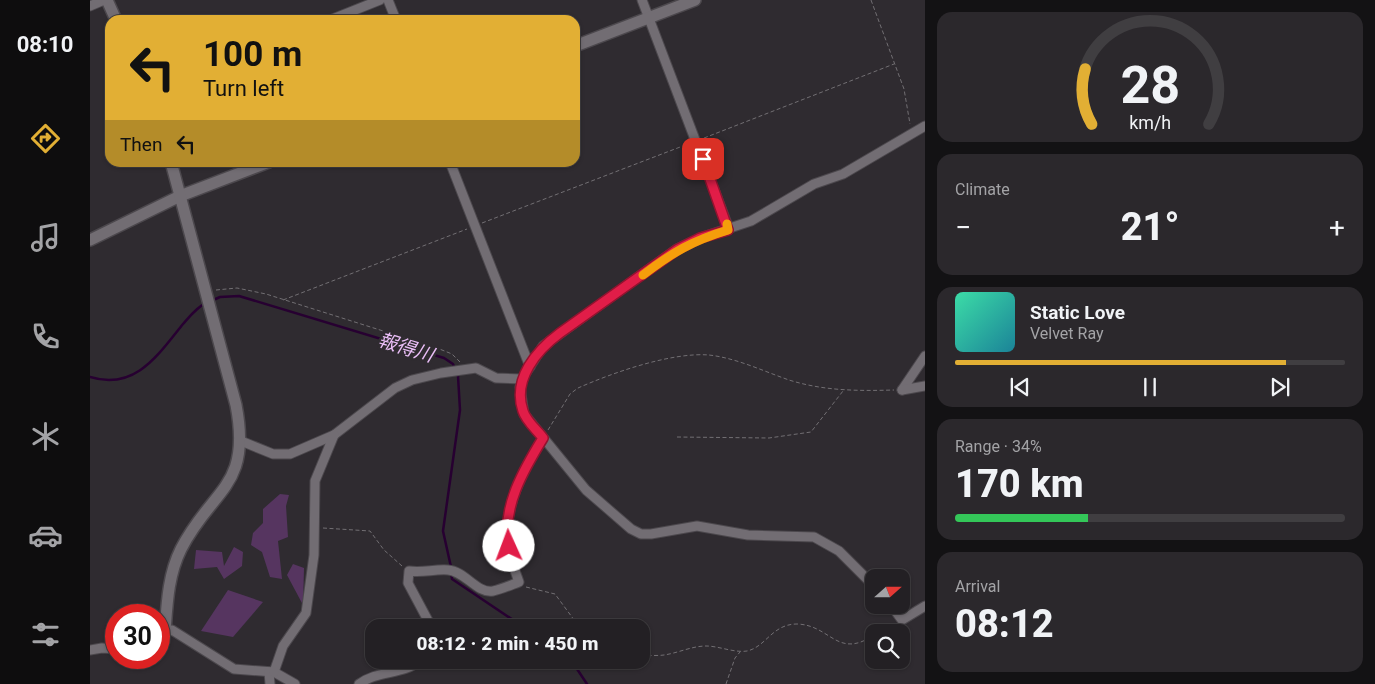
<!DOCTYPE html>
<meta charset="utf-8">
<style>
body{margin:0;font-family:Roboto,"Noto Sans JP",sans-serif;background:#2b282c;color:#f1f3f6;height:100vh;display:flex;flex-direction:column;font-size:19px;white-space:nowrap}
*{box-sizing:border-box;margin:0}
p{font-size:16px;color:#a3a3a6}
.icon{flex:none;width:28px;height:28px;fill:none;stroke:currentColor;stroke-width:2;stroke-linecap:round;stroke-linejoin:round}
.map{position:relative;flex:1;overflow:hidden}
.sheet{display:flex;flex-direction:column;gap:12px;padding:12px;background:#131214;width:450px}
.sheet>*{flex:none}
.guide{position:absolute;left:15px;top:15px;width:475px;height:152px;border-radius:15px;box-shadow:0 1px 4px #0004,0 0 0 1px #403e41;background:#e2af34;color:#111;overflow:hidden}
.needle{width:32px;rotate:69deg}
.buttons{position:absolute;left:775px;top:569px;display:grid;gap:10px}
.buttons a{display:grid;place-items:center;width:45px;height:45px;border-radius:10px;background:#232024;box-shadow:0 1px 4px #0004,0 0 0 1px #403e41;font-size:25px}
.speed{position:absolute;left:15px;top:604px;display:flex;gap:10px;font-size:25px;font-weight:700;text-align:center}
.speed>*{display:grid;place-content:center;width:65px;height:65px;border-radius:50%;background:#232024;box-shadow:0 1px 4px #0004,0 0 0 1px #403e41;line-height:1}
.speed .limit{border:8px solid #d22;background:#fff;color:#111}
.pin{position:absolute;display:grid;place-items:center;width:42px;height:42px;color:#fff;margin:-21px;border-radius:10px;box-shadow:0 2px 8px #0006}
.me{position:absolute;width:55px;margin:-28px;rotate:358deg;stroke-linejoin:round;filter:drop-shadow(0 0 4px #0008)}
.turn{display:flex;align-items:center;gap:18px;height:105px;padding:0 15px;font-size:22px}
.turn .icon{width:65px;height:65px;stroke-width:2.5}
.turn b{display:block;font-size:35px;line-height:42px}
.then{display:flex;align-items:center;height:48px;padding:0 15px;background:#0003;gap:10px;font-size:19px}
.big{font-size:38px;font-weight:800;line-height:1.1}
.sheet .widget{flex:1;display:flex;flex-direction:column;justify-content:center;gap:8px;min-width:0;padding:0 18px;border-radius:15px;background:#2b282c}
.sheet .dial{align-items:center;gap:0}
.dial svg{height:130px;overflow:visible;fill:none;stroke:#403e41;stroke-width:7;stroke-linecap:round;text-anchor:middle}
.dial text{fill:#f1f3f6;stroke:none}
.song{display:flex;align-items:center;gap:15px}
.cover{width:60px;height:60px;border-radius:8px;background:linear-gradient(135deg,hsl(160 70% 55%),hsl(190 70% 35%))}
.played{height:5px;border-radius:2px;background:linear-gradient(90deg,#e2af34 85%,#403e41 85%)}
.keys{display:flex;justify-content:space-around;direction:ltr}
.heat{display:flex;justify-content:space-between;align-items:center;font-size:28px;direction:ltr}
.charge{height:8px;border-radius:4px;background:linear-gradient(90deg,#34c759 34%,#403e41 0)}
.trip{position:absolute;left:275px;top:619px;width:285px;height:50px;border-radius:15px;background:#232024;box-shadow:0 1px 4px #0004,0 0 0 1px #403e41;font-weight:800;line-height:50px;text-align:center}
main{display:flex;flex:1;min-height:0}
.tab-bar{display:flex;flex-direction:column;width:90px;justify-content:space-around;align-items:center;background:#0e0d0e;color:#a3a3a6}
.tab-bar .icon{width:35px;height:35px}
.tab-bar .current{color:#e2af34}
.tab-bar b{font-size:22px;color:#f1f3f6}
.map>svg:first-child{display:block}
.green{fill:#563560}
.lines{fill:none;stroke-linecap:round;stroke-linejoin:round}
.stream{stroke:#270031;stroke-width:2.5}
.minor-casing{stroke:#4c484d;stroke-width:11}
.tertiary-casing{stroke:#4c484d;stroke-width:14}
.path{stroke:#726f73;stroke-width:1;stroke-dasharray:4 2.5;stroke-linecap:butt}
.minor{stroke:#726d73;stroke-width:9}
.tertiary{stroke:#726d73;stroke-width:11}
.route-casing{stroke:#92132f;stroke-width:12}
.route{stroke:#e11d48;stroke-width:9}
.slow{stroke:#f59e0b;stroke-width:9}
.labels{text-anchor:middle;stroke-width:5;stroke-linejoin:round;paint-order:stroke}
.water-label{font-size:19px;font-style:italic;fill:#e9bdf6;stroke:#2f2b30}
</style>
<main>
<nav class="tab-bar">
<b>08:10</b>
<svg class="icon current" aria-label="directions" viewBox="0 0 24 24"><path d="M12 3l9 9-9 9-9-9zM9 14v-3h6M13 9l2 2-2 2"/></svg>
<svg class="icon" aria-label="music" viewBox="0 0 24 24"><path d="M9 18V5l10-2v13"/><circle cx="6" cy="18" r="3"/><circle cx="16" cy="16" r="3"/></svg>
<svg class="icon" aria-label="phone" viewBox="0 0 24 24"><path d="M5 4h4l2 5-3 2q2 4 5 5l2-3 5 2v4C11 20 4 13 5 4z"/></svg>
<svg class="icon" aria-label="climate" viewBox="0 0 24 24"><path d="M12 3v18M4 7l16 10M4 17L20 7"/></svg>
<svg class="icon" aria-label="car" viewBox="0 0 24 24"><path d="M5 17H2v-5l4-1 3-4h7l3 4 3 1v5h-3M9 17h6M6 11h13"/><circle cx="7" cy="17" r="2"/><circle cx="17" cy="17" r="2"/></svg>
<svg class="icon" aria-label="filters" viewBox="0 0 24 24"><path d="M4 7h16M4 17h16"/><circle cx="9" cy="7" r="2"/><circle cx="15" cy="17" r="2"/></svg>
</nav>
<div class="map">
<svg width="835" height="684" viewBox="0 0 835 684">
<rect width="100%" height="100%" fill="#2f2b30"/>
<g class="green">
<polygon points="190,494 199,495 196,506 198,537 188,541 192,579 180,577 172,552 161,545 163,533 173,523 173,509"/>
<polygon points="144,547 153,552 152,566 134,579 127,567 104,569 106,550 132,552 134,566"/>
<polygon points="203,564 214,568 213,605 197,575"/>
<polygon points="138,590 173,602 143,637 111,631"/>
</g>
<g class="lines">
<g class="stream">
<polyline points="121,301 130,297 149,296 354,358 363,364 368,376 370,410 353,531 361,567"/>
<path d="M0,377C45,391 68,355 93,324C100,316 107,307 116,303"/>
<polyline points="361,573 362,579 435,628"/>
<polyline points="481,660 497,684"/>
</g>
<defs>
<g id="minor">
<polyline points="298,0 306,20"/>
<polyline points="552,0 639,229"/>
<polyline points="0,6 14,0"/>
<polyline points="240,20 290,0"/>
<polyline points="360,162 440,367"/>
<polyline points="812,390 835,356"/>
<polyline points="812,390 835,386"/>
<polyline points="151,441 183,454 200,454 244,435 305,388 322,380 351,373 386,368 406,378 432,379"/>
<polyline points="784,586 749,551 724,537 658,535 607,526 561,534 551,534 541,529 496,490 434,414 430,387 432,379 453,346 587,249 610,238 661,221 724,184 753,174 835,126"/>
<polyline points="801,605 812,620 835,606"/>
<path d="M342,628L318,583L319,571C333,573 344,569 358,570C375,571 387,594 403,591C412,589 421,585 429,582C424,568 416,548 417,532C418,498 435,467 453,438"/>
<polyline points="69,635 82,630 144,669 184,672 205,684"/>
<polyline points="0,650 12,648 26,649"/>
<polyline points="179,672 180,684"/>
<polyline points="184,672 193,646 216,613 224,555 225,481 244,435"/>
<path d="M269,684C288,670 313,675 331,660"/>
</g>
<g id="tertiary">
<polyline points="17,0 26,20"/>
<polyline points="485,46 605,0"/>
<polyline points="0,240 90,196 179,162"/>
<path d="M75,632C77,604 78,575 91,549C122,488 162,488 146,405L81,162"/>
</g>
</defs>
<use href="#minor" class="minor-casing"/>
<use href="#tertiary" class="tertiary-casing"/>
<g class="path">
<polyline points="781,0 814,89 820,124"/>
<polyline points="614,138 804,64"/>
<polyline points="392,223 598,144"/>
<polyline points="126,290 147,288 176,294 347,348 362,354 370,362"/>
<polyline points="193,300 377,229"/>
<path d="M458,430L480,394L488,388C522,373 581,352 619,355C646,358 673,371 699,380C734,391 768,391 804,390"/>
<polyline points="587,437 679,438 721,432 753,391"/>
<polyline points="233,528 280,531 294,550 312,566"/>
<polyline points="436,587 465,594 490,628"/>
<polyline points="787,632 805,625"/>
<path d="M551,656C559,655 567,656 574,655C588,653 602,646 616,646C629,646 644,653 657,651C676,647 682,624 707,624C741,625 747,660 784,635"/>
<polyline points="636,684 645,658 650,652"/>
</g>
<use href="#minor" class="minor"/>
<use href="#tertiary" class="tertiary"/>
</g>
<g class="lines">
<defs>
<path id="route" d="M419,546C411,508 434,469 453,438C447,430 436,421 433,411C422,379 447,350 470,333L588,249L610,238L638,230L613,159"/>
</defs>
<use href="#route" class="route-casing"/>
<use href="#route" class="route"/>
<path class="slow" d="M553,275C583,252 602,241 638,230L637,224"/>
</g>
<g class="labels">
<g class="water-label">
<text transform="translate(316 347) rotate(17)" y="7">報得川</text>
</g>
</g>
</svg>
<div class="buttons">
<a><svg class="needle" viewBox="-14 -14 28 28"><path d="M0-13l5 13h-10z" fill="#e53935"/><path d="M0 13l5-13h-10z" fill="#a3a3a6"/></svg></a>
<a><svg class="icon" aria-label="search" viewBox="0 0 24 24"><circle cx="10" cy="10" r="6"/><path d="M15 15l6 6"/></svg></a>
</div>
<div class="speed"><div class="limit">30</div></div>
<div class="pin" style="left:613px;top:159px;background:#d93025"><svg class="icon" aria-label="arrive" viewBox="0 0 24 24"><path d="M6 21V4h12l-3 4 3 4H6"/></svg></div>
<svg class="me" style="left:419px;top:546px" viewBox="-20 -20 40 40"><circle r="19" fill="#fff"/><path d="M0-13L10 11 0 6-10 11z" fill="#e11d48"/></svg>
<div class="trip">08:12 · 2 min · 450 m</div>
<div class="guide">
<div class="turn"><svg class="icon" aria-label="left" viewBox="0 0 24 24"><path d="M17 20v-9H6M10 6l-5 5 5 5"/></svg><div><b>100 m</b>Turn left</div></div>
<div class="then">Then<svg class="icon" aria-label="left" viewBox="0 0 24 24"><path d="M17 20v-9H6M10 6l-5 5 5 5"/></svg></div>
</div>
</div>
<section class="sheet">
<div class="widget dial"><svg viewBox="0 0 100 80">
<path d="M14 69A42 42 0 1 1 86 69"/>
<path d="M14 69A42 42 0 0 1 10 35" stroke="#e2af34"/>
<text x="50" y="56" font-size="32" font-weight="700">28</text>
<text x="50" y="72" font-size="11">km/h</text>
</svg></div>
<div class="widget"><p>Climate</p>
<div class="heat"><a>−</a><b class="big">21°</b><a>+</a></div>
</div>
<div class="widget">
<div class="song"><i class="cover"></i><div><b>Static Love</b><p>Velvet Ray</p></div></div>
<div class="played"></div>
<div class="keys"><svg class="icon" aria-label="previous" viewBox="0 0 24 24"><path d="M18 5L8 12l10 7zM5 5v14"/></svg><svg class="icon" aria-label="pause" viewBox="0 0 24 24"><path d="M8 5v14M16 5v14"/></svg><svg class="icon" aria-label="next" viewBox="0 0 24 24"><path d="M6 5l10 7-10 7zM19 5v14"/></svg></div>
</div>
<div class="widget"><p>Range · 34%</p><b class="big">170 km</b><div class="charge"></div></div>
<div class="widget"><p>Arrival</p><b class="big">08:12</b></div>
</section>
</main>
